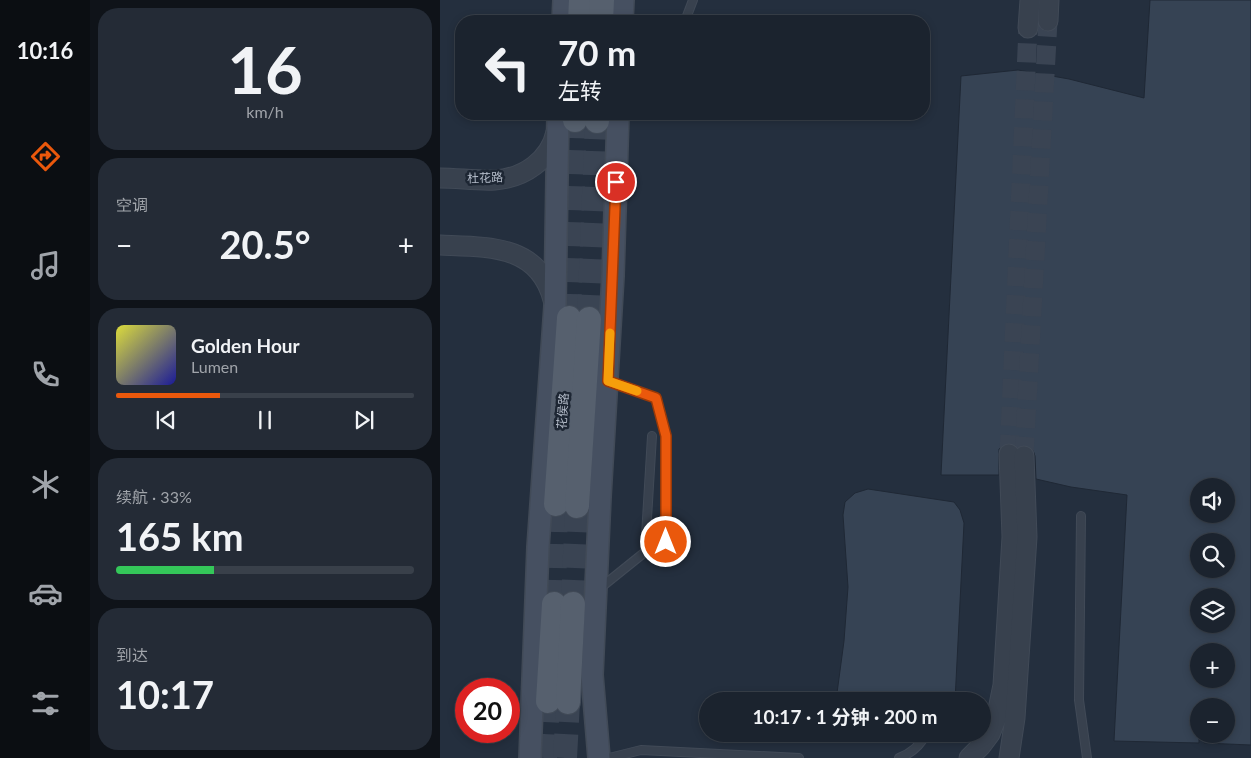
<!DOCTYPE html>
<html lang="zh">
<meta charset="utf-8">
<style>
body{margin:0;font-family:Lato,"Noto Sans SC",sans-serif;background:#242b36;color:#f1f3f6;height:100vh;display:flex;flex-direction:column;font-size:19px;white-space:nowrap}
*{box-sizing:border-box;margin:0}
p{font-size:16px;color:#a0a4aa}
.icon{flex:none;width:28px;height:28px;fill:none;stroke:currentColor;stroke-width:2;stroke-linecap:round;stroke-linejoin:round}
.map{position:relative;flex:1;overflow:hidden}
.sheet{display:flex;flex-direction:column;gap:8px;padding:8px;background:#0f1319;width:350px}
.sheet>*{flex:none}
.top-card{position:absolute;left:15px;top:15px;width:475px;height:105px;border-radius:20px;box-shadow:0 2px 8px #0003,0 0 0 1px #39404a;background:#1b232e;color:#f1f3f6;overflow:hidden}
.fabs{position:absolute;left:750px;top:478px;display:grid;gap:10px}
.fabs a{display:grid;place-items:center;width:45px;height:45px;border-radius:50%;background:#1b232e;box-shadow:0 2px 8px #0003,0 0 0 1px #39404a;font-size:25px}
.speed{position:absolute;left:15px;top:678px;display:flex;gap:10px;font-size:25px;font-weight:700;text-align:center}
.speed>*{display:grid;place-content:center;width:65px;height:65px;border-radius:50%;background:#1b232e;box-shadow:0 2px 8px #0003,0 0 0 1px #39404a;line-height:1}
.speed .limit{border:8px solid #d22;background:#fff;color:#111}
.pin{position:absolute;display:grid;place-items:center;width:42px;height:42px;color:#fff;margin:-21px;border:2px solid #fff;border-radius:50%;box-shadow:0 1px 5px #0007}
.me{position:absolute;width:55px;margin:-28px;rotate:0deg;stroke-linejoin:round;filter:drop-shadow(0 0 4px #0008)}
.turn{display:flex;align-items:center;gap:18px;height:105px;padding:0 20px;font-size:22px}
.turn .icon{width:65px;height:65px;stroke-width:2.5}
.turn b{display:block;font-size:35px;line-height:42px}
.big{font-size:38px;font-weight:700;line-height:1.1}
.sheet .widget{flex:1;display:flex;flex-direction:column;justify-content:center;gap:8px;min-width:0;padding:0 18px;border-radius:20px;background:#242b36}
.sheet .dial{align-items:center;gap:0}
.dial b{font-size:65px;line-height:1}
.song{display:flex;align-items:center;gap:15px}
.cover{width:60px;height:60px;border-radius:8px;background:linear-gradient(135deg,hsl(60 70% 55%),hsl(240 70% 35%))}
.played{height:5px;border-radius:2px;background:linear-gradient(90deg,#ea580c 35%,#39404a 35%)}
.keys{display:flex;justify-content:space-around;direction:ltr}
.heat{display:flex;justify-content:space-between;align-items:center;font-size:28px;direction:ltr}
.charge{height:8px;border-radius:4px;background:linear-gradient(90deg,#34c759 33%,#39404a 0)}
.trip{position:absolute;left:259px;top:692px;width:292px;height:50px;border-radius:25px;background:#1b232e;box-shadow:0 2px 8px #0003,0 0 0 1px #39404a;font-weight:700;line-height:50px;text-align:center}
main{display:flex;flex:1;min-height:0}
.menu{display:flex;flex-direction:column;width:90px;justify-content:space-around;align-items:center;background:#0b0e12;color:#a0a4aa}
.menu .icon{width:35px;height:35px}
.menu .current{color:#ea580c}
.menu b{font-size:22px;color:#f1f3f6}
.map>svg:first-child{display:block}
.building{fill:#364354;stroke:#1f2835;fill-rule:evenodd}
.lines{fill:none;stroke-linecap:round;stroke-linejoin:round}
.tertiary-tunnel{stroke:#3a4453;stroke-width:19;stroke-dasharray:19 9;stroke-linecap:butt}
.primary-tunnel{stroke:#3a4453;stroke-width:24;stroke-dasharray:24 12;stroke-linecap:butt}
.service-casing{stroke:#414a57;stroke-width:10}
.tertiary-casing{stroke:#414a57;stroke-width:21}
.secondary-casing{stroke:#414a57;stroke-width:24}
.primary-casing{stroke:#414a57;stroke-width:26}
.service{stroke:#38414e;stroke-width:8}
.tertiary{stroke:#38414e;stroke-width:19}
.secondary{stroke:#465061;stroke-width:21}
.primary{stroke:#56606e;stroke-width:24}
.route-casing{stroke:#983908;stroke-width:12}
.route{stroke:#ea580c;stroke-width:9}
.slow{stroke:#f59e0b;stroke-width:9}
.labels{text-anchor:middle;stroke-width:5;stroke-linejoin:round;paint-order:stroke}
.street-label{font-size:12px;fill:#b4bcc9;stroke:#1d2633}
</style>
<main>
<nav class="menu">
<b>10:16</b>
<svg class="icon current" aria-label="directions" viewBox="0 0 24 24"><path d="M12 3l9 9-9 9-9-9zM9 14v-3h6M13 9l2 2-2 2"/></svg>
<svg class="icon" aria-label="music" viewBox="0 0 24 24"><path d="M9 18V5l10-2v13"/><circle cx="6" cy="18" r="3"/><circle cx="16" cy="16" r="3"/></svg>
<svg class="icon" aria-label="phone" viewBox="0 0 24 24"><path d="M5 4h4l2 5-3 2q2 4 5 5l2-3 5 2v4C11 20 4 13 5 4z"/></svg>
<svg class="icon" aria-label="climate" viewBox="0 0 24 24"><path d="M12 3v18M4 7l16 10M4 17L20 7"/></svg>
<svg class="icon" aria-label="car" viewBox="0 0 24 24"><path d="M5 17H2v-5l4-1 3-4h7l3 4 3 1v5h-3M9 17h6M6 11h13"/><circle cx="7" cy="17" r="2"/><circle cx="17" cy="17" r="2"/></svg>
<svg class="icon" aria-label="filters" viewBox="0 0 24 24"><path d="M4 7h16M4 17h16"/><circle cx="9" cy="7" r="2"/><circle cx="15" cy="17" r="2"/></svg>
</nav>
<section class="sheet">
<div class="widget dial"><b>16</b><p>km/h</p></div>
<div class="widget"><p>空调</p>
<div class="heat"><a>−</a><b class="big">20.5°</b><a>+</a></div>
</div>
<div class="widget">
<div class="song"><i class="cover"></i><div><b>Golden Hour</b><p>Lumen</p></div></div>
<div class="played"></div>
<div class="keys"><svg class="icon" aria-label="previous" viewBox="0 0 24 24"><path d="M18 5L8 12l10 7zM5 5v14"/></svg><svg class="icon" aria-label="pause" viewBox="0 0 24 24"><path d="M8 5v14M16 5v14"/></svg><svg class="icon" aria-label="next" viewBox="0 0 24 24"><path d="M6 5l10 7-10 7zM19 5v14"/></svg></div>
</div>
<div class="widget"><p>续航 · 33%</p><b class="big">165 km</b><div class="charge"></div></div>
<div class="widget"><p>到达</p><b class="big">10:17</b></div>
</section>
<div class="map">
<svg width="811" height="758" viewBox="0 0 811 758">
<rect width="100%" height="100%" fill="#242f3e"/>
<g class="building">
<path d="M710,0H811V745L764,743V734H786V706H759V743L674,741L687,495L631,487L596,479L595,456L593,450L589,446L583,445L577,447L569,443L563,445L559,449V475H501L521,76L578,70L629,79L704,98ZM759,486H786V514H759ZM759,541H786V569H759ZM759,596H786V624H759ZM759,651H786V679H759Z"/>
<polygon points="428,489 514,502 520,510 524,523 515,701 401,701 397,693 404,641 408,587 403,515 405,502 415,493"/>
</g>
<g class="lines">
<g class="tertiary-tunnel">
<polyline points="569,454 588,28"/>
<polyline points="584,456 608,21"/>
</g>
<g class="primary-tunnel">
<polyline points="129,318 135,120"/>
<polyline points="149,319 157,121"/>
<polyline points="114,604 116,504"/>
<polyline points="133,604 137,506"/>
<polyline points="105,758 108,701"/>
<polyline points="125,758 128,702"/>
</g>
<defs>
<g id="service">
<polyline points="245,21 253,0"/>
<polyline points="168,381 216,398 226,436 226,542"/>
<polyline points="641,516 639,700 647,758"/>
<polyline points="159,589 205,552 212,436"/>
<polyline points="169,758 201,750 359,758"/>
<path d="M459,758C472,753 480,746 486,734"/>
</g>
<g id="tertiary">
<polyline points="608,21 609,0"/>
<polyline points="588,28 590,0"/>
<path d="M0,178C18,178 37,181 55,180C84,178 110,160 116,132"/>
<path d="M0,245C47,247 99,244 113,300"/>
<polyline points="529,758 541,746 550,734 556,719 563,685 572,537 569,454"/>
<polyline points="569,758 575,718 587,537 584,456"/>
</g>
<g id="secondary">
<polyline points="123,21 124,0"/>
<polyline points="182,21 183,0"/>
<polyline points="90,758 98,547 115,306 118,114"/>
<polyline points="159,758 152,675 160,497 173,276 178,114"/>
</g>
<g id="primary">
<polyline points="140,21 141,0"/>
<polyline points="161,21 162,0"/>
<polyline points="135,120 135,114"/>
<polyline points="157,121 157,114"/>
<polyline points="116,504 129,318"/>
<polyline points="137,506 149,319"/>
<polyline points="108,701 114,604"/>
<polyline points="128,702 133,604"/>
</g>
</defs>
<use href="#service" class="service-casing"/>
<use href="#tertiary" class="tertiary-casing"/>
<use href="#secondary" class="secondary-casing"/>
<use href="#primary" class="primary-casing"/>
<use href="#service" class="service"/>
<use href="#tertiary" class="tertiary"/>
<use href="#secondary" class="secondary"/>
<use href="#primary" class="primary"/>
</g>
<g class="lines">
<defs>
<polyline id="route" points="176,182 168,381 216,398 226,436 226,542"/>
</defs>
<use href="#route" class="route-casing"/>
<use href="#route" class="route"/>
<polyline class="slow" points="170,333 168,381 197,391"/>
</g>
<g class="labels">
<g class="street-label">
<text transform="translate(45 178) rotate(-2)" y="4">杜花路</text>
<text transform="translate(123 411) rotate(-86)" y="4">花侯路</text>
</g>
</g>
</svg>
<div class="fabs">
<a><svg class="icon" aria-label="sound" viewBox="0 0 24 24"><path d="M4 9h4l5-4v14l-5-4H4zM17 9q2 3 0 6"/></svg></a>
<a><svg class="icon" aria-label="search" viewBox="0 0 24 24"><circle cx="10" cy="10" r="6"/><path d="M15 15l6 6"/></svg></a>
<a><svg class="icon" aria-label="layers" viewBox="0 0 24 24"><path d="M12 4l9 5-9 5-9-5zM3 14l9 5 9-5"/></svg></a>
<a>+</a>
<a>−</a>
</div>
<div class="speed"><div class="limit">20</div></div>
<div class="pin" style="left:176px;top:182px;background:#d93025"><svg class="icon" aria-label="arrive" viewBox="0 0 24 24"><path d="M6 21V4h12l-3 4 3 4H6"/></svg></div>
<svg class="me" style="left:226px;top:542px" viewBox="-20 -20 40 40"><circle r="17" fill="#ea580c" stroke="#fff" stroke-width="3"/><path d="M0-11L8 9 0 5-8 9z" fill="#fff"/></svg>
<div class="trip">10:17 · 1 分钟 · 200 m</div>
<div class="top-card">
<div class="turn"><svg class="icon" aria-label="left" viewBox="0 0 24 24"><path d="M17 20v-9H6M10 6l-5 5 5 5"/></svg><div><b>70 m</b>左转</div></div>
</div>
</div>
</main>
